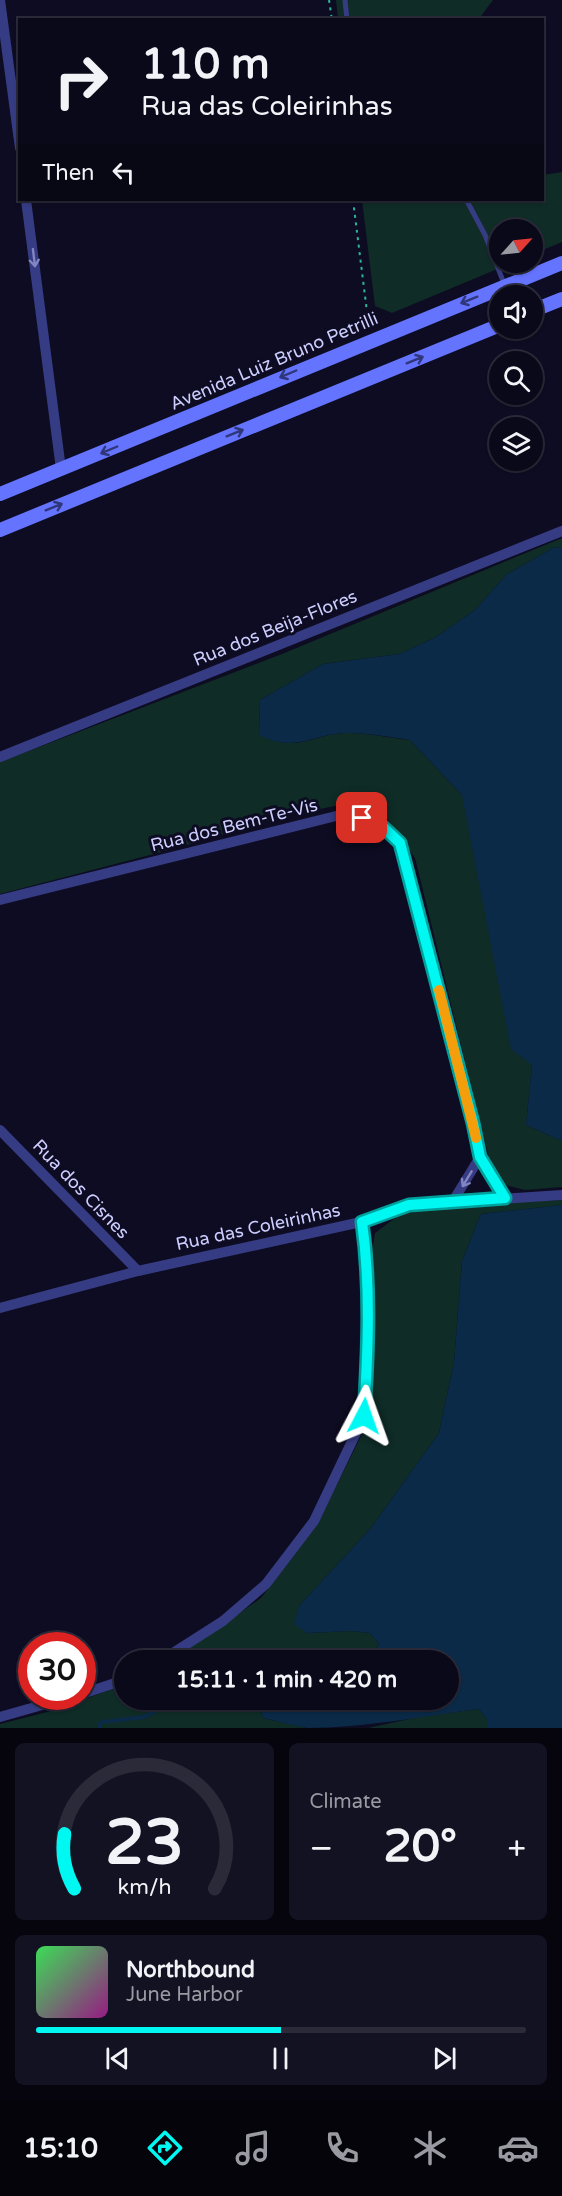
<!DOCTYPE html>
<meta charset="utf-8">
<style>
body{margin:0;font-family:"Varela Round",sans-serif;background:#131223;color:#f1f3f6;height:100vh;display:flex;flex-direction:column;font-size:22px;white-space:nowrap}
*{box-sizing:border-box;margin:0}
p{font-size:20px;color:#999aa2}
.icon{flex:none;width:33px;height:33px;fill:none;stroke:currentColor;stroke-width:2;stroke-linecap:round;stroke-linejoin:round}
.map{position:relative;height:1728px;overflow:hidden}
.panel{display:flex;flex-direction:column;gap:15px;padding:15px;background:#06050e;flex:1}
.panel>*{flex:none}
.guide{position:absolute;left:18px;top:18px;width:526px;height:183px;border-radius:0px;box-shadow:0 2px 4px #0004,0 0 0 2px #2a2a39;background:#0a091a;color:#f1f3f6;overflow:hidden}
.needle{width:39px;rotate:63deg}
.tools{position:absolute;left:489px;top:219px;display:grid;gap:12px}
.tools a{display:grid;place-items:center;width:54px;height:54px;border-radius:50%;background:#0a091a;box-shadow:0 2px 4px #0004,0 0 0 2px #2a2a39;font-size:30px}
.speed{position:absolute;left:18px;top:1632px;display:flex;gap:12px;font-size:30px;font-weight:700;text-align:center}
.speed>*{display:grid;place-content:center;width:78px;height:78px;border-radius:50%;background:#0a091a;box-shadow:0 2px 4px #0004,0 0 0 2px #2a2a39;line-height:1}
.speed .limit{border:9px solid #d22;background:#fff;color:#111}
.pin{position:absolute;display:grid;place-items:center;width:51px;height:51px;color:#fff;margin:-26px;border-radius:12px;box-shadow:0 3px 9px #0006}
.me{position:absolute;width:66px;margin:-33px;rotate:4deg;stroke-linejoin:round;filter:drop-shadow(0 0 4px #0008)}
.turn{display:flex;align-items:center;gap:21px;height:126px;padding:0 24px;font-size:27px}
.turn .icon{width:78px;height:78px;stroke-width:2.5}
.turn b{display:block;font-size:42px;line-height:51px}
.then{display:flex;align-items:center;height:57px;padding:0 24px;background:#0003;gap:12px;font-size:22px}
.big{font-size:45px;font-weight:700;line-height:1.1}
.panel .card{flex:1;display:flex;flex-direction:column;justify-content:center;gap:9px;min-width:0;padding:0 21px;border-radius:9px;background:#131223}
.panel .dial{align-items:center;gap:0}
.dial svg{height:156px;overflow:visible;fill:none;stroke:#2a2a39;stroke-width:7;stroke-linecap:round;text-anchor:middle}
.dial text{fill:#f1f3f6;stroke:none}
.song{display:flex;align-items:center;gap:18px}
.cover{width:72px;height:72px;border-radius:9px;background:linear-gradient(135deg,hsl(130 70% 55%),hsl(310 70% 35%))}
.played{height:6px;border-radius:3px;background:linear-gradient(90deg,#00f8f2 50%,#2a2a39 50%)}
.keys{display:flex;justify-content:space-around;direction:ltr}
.heat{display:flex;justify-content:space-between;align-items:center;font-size:33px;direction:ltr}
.panel .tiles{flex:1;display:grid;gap:15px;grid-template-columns:1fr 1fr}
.card:last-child{grid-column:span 2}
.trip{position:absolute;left:114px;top:1650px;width:345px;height:60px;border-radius:30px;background:#0a091a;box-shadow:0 2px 4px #0004,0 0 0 2px #2a2a39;font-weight:700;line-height:60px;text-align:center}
.menu{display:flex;height:96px;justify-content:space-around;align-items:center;background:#04040a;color:#999aa2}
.menu .icon{width:42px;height:42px}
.menu .on{color:#00f8f2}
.menu b{font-size:27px;color:#f1f3f6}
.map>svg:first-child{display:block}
.green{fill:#0f2c27}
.water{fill:#0a2a48}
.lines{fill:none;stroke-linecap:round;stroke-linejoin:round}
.stream{stroke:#0a2a48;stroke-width:4}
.path{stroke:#29b79c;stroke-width:2;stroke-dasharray:3 4.5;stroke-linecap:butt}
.service{stroke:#363c83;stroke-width:5}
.minor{stroke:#363c83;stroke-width:10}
.secondary{stroke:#6474ff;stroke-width:14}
.oneway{stroke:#8285c1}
.oneway2{stroke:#30367a}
.route-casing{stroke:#00a19d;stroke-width:15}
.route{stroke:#00f8f2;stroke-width:10}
.slow{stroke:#f59e0b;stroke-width:10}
.labels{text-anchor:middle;stroke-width:6;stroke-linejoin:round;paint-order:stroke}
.street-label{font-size:18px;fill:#cdceff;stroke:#0d0c22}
</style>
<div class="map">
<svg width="562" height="1728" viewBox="0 0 562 1728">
<rect width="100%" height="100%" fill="#0d0c22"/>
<g class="green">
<polygon points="336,0 493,0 478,20 338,19"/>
<polygon points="562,172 562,242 533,254 532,230 500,230 500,262 512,263 392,313 375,306 362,200 543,200 543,175"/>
<path d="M562,538V547L553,548L506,575L475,610L436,637L400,654L323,664L260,700L259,734C297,755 312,733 349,733C369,733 390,738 410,740L462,795L532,1065L526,1125L562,1141V1187L525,1190L501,1184L489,1158L415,858L385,816L350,803L285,816L173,849L0,894V762L282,654Z"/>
<polygon points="562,1200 562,1205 481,1214 462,1261 454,1362 439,1433 371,1528 299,1606 307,1633 352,1631 370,1633 379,1644 371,1660 172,1660 261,1598 319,1521 365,1428 371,1393 371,1257 375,1233 403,1212 449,1205"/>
<polygon points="124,1685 124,1700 257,1700 263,1718 307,1728 0,1728 0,1724 51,1711"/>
<polygon points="479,1709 488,1721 505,1728 368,1728 423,1716"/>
</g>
<g class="water">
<path d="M562,547V1141L526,1125L532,1065L511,1049L462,795L410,740C390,737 369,733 349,733C312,733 297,754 259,735L260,700L323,664L400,654L436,637L475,610L506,575L553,548Z"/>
<path d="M562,1205V1728H488V1721L479,1709C424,1716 363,1728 308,1728C294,1726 278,1721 263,1718L257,1700H448V1660H371L379,1644L370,1633L352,1631L307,1633L294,1624L299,1606L371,1528L439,1433L454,1362L462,1261L481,1214Z"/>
</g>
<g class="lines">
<g class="stream">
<polyline points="296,1660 303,1660"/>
<polyline points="100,1728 99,1724 103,1722 144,1717 162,1708 185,1708 214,1700"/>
</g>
<g class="path">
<polyline points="329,0 332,20"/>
<polyline points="353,200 369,328"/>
</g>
<g class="service">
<polyline points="345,0 347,20"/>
<polyline points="457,200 467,201 485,235 505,286"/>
</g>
<g class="minor">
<polyline points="0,0 20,148"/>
<polyline points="26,200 61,469"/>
<polyline points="0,757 562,531"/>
<path d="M0,900L336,816C366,818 377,822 400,843L473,1123L480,1157L505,1198"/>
<polyline points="0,1130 138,1271"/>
<polyline points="453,1201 480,1157"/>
<polyline points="0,1308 138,1271 361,1222 409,1205 562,1195"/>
<polyline points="162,1660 223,1621 266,1584 314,1521 364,1416 370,1329 367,1258 361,1222"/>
<polyline points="82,1694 124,1680"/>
<polyline points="0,1717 74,1696"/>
</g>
<g class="secondary">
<polyline points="532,311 562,299"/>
<polyline points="0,494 562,263"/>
<polyline points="0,530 500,325"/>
</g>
</g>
<defs><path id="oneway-shaft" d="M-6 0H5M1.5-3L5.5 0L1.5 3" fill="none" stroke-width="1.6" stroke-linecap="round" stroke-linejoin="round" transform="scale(1.5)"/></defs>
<g class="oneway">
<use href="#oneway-shaft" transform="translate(34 258) rotate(83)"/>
<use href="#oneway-shaft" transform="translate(467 1179) rotate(121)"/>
</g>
<g class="oneway2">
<use href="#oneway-shaft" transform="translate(469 300) rotate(158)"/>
<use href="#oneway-shaft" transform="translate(415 360) rotate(-22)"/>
<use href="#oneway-shaft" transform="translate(288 374) rotate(157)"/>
<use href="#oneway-shaft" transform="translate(235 433) rotate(-22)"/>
<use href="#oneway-shaft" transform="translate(109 450) rotate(157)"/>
<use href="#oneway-shaft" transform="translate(54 507) rotate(-22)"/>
</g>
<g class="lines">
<defs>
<path id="route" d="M362,818L382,826L400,843L473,1123L480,1157L505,1198L409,1205L362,1222C371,1287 368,1351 364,1416"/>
</defs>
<use href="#route" class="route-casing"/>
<use href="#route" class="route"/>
<polyline class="slow" points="439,990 476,1138"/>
</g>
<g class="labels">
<g class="street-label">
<text transform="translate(274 361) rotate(-23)" y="6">Avenida Luiz Bruno Petrilli</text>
<text transform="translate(275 628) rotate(-22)" y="6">Rua dos Beija-Flores</text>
<text transform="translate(234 825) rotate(-14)" y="6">Rua dos Bem-Te-Vis</text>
<text transform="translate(81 1189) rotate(46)" y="6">Rua dos Cisnes</text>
<text transform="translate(258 1227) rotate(-12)" y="6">Rua das Coleirinhas</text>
</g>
</g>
</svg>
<div class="tools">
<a><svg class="needle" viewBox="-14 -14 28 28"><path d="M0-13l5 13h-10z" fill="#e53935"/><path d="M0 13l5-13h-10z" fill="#999aa2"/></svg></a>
<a><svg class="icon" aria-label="sound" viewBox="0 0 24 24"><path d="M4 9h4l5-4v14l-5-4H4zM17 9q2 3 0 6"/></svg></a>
<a><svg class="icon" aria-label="search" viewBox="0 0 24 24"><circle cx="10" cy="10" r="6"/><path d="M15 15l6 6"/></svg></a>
<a><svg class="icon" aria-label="layers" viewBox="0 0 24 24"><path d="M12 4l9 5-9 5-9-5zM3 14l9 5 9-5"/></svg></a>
</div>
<div class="speed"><div class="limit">30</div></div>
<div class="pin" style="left:362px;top:818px;background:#d93025"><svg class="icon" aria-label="arrive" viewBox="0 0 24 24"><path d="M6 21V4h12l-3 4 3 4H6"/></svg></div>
<svg class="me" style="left:364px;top:1416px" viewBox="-20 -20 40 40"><path d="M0-17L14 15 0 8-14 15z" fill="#00f8f2" stroke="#fff" stroke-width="4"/></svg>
<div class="trip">15:11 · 1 min · 420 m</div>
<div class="guide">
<div class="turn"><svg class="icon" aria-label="right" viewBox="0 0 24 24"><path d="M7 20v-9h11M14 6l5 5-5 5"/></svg><div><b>110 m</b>Rua das Coleirinhas</div></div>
<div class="then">Then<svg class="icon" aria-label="left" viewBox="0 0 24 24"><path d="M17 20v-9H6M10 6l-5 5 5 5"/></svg></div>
</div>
</div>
<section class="panel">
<div class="tiles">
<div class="card dial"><svg viewBox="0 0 100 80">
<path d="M14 69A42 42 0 1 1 86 69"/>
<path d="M14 69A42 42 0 0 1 9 41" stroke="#00f8f2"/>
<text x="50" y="56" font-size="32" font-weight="700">23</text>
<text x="50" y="72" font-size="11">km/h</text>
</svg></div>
<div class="card"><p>Climate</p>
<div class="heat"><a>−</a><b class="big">20°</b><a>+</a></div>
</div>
<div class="card">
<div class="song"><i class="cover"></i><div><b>Northbound</b><p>June Harbor</p></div></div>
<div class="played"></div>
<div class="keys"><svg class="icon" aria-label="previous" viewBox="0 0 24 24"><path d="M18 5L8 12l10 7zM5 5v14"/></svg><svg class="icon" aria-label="pause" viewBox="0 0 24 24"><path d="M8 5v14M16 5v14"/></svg><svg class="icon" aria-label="next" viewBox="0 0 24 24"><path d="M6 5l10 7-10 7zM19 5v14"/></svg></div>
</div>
</div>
</section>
<nav class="menu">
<b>15:10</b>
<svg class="icon on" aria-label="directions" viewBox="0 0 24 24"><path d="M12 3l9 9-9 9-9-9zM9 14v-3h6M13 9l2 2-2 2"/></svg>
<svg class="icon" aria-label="music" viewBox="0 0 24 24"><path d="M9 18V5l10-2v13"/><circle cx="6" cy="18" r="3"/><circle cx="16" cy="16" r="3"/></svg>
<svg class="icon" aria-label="phone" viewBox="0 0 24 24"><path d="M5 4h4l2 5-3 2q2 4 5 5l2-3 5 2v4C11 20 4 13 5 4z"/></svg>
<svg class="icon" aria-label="climate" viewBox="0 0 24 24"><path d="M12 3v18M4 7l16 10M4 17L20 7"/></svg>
<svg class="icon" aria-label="car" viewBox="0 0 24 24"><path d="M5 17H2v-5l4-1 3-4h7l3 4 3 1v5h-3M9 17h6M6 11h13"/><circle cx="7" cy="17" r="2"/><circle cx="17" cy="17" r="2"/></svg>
</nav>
